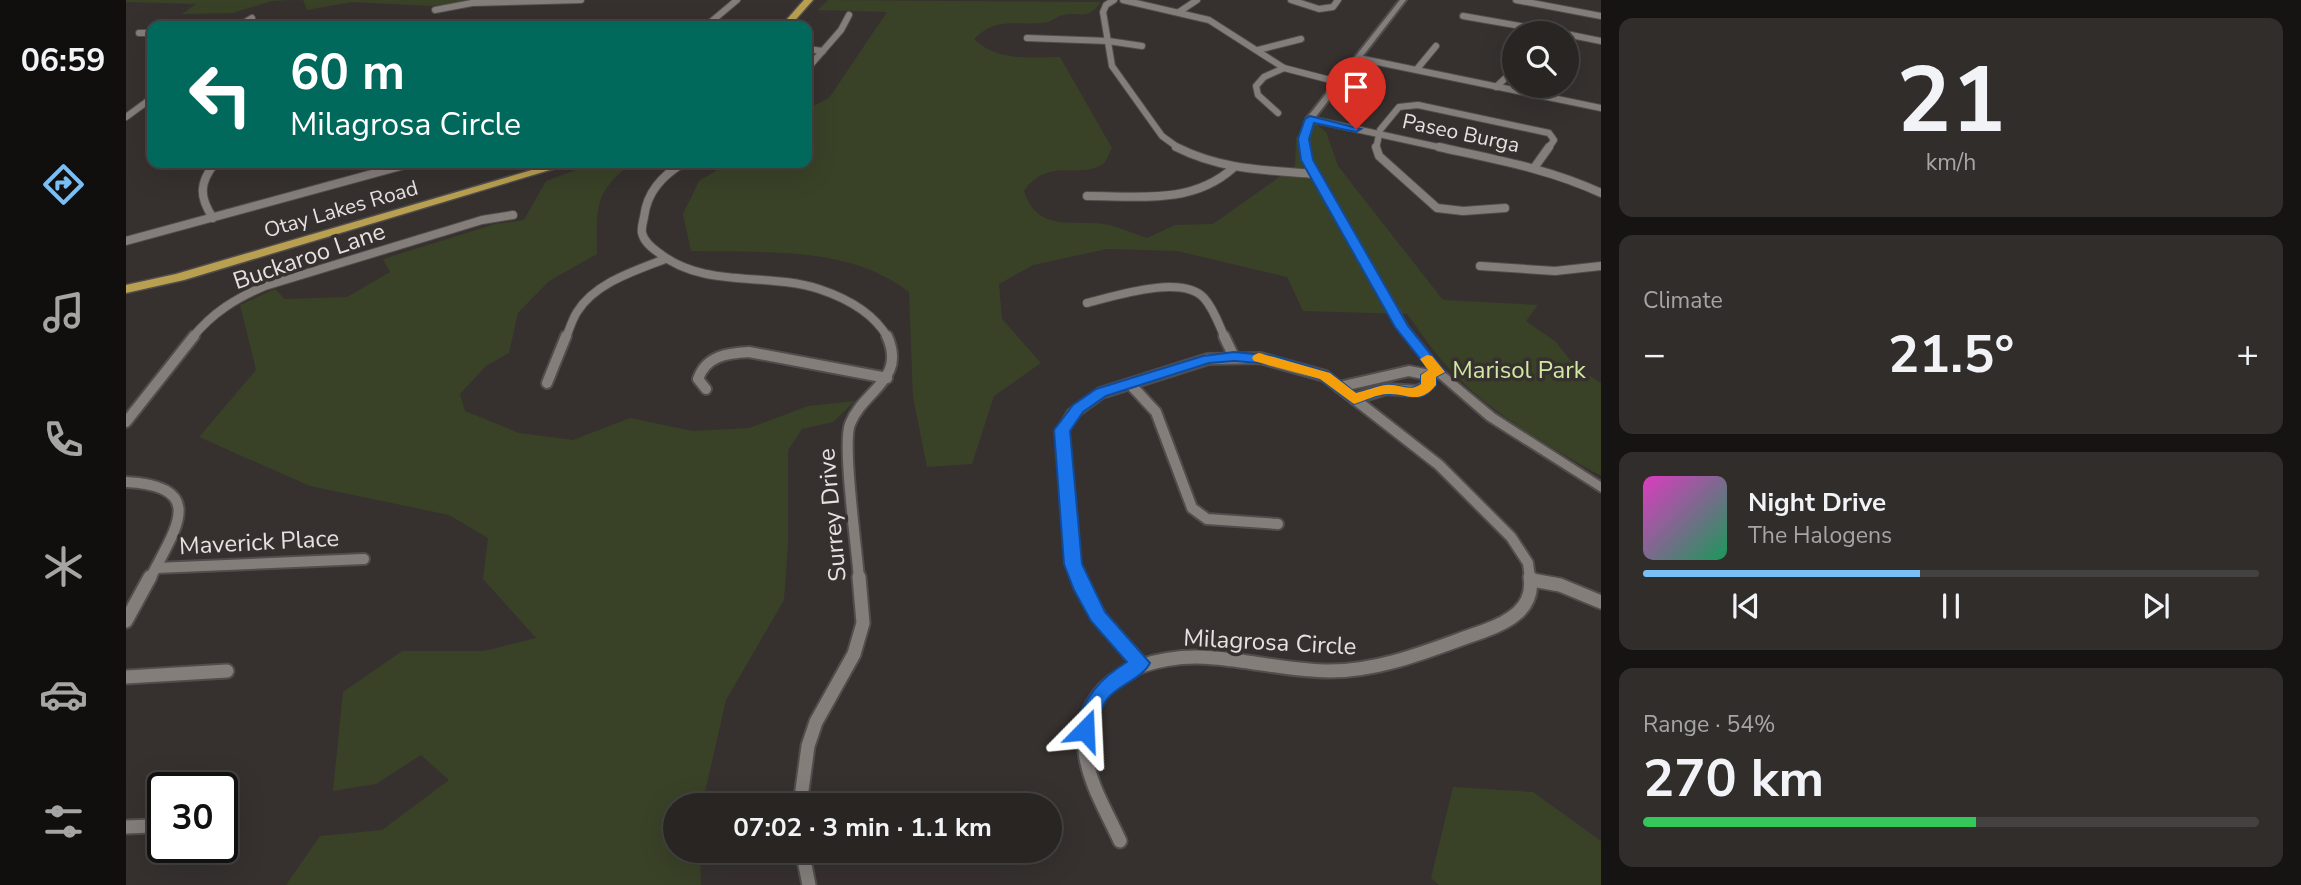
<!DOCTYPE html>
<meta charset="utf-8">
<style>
body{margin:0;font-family:"Nunito Sans",sans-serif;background:#302d2b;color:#f1f3f6;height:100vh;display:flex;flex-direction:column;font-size:26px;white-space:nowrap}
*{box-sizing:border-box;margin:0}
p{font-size:23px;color:#a5a5a6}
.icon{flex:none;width:38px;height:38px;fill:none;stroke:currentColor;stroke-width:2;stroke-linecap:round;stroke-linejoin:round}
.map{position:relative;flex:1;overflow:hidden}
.panel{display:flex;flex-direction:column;gap:18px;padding:18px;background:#161413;width:700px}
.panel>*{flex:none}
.top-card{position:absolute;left:21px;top:21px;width:665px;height:147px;border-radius:14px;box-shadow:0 7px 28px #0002,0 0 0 2px #444241;background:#00695c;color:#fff;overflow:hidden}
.fabs{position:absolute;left:1376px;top:21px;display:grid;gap:14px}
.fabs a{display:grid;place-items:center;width:77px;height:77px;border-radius:50%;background:#282523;box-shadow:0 7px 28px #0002,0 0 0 2px #444241;font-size:35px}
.speed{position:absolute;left:21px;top:772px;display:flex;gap:14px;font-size:35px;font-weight:700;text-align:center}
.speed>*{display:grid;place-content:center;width:91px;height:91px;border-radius:50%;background:#282523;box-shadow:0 7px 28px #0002,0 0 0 2px #444241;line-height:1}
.speed .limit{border:4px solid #111;border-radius:10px;background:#fff;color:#111}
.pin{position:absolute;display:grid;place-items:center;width:60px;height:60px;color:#fff;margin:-72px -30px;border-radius:50% 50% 50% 0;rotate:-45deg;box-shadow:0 0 7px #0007}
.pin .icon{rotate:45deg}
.me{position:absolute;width:77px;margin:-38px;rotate:21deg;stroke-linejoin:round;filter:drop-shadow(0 0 5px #0008)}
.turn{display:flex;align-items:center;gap:24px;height:147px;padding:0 28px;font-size:32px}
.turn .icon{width:91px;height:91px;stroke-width:2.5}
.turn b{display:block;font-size:49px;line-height:60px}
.big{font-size:52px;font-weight:700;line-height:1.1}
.panel .tile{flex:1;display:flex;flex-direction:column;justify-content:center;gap:10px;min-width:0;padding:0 24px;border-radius:14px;background:#302d2b}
.panel .dial{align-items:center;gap:0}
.dial b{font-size:91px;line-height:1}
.song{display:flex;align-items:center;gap:21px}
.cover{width:84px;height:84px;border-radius:10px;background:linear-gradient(135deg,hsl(310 70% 55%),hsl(150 70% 35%))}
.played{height:7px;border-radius:4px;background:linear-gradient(90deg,#78bff7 45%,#444241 45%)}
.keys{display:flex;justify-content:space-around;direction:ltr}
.heat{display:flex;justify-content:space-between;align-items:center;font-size:38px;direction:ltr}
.charge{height:10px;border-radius:5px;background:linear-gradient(90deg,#34c759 54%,#444241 0)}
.trip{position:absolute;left:537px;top:793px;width:399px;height:70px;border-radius:35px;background:#282523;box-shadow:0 7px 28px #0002,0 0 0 2px #444241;font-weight:700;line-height:70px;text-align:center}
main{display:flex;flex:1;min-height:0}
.tabs{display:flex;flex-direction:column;width:126px;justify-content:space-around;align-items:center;background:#100f0e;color:#a5a5a6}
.tabs .icon{width:49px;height:49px}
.tabs .on{color:#78bff7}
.tabs b{font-size:32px;color:#f1f3f6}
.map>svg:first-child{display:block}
.green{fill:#394227}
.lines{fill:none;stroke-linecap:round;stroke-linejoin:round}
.minor-far3-casing{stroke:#514d4c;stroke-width:8}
.minor-far2-casing{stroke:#514d4c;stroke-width:10}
.minor-far1-casing{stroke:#514d4c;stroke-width:14}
.minor-casing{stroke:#514d4c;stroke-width:17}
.tertiary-casing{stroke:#514d4c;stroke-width:4}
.primary-casing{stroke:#514d4c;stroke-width:3}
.minor-far3{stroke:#847e7b;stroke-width:6}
.minor-far2{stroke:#847e7b;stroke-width:8}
.minor-far1{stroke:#847e7b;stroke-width:10}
.minor{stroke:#847e7b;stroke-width:13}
.tertiary{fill:#847e7b;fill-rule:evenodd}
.primary{fill:#b9a050;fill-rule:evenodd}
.route{fill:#1a73e8;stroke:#114b97;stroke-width:2}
.slow{fill:#f59e0b}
.labels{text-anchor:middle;stroke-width:7;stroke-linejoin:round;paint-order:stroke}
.far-street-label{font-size:21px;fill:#e6e2e1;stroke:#36312f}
.street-label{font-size:24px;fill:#e6e2e1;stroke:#36312f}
.park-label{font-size:24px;fill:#d0e8a1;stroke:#36312f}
</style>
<main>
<nav class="tabs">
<b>06:59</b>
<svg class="icon on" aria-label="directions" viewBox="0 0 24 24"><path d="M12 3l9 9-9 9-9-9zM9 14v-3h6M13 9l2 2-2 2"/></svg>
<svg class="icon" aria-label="music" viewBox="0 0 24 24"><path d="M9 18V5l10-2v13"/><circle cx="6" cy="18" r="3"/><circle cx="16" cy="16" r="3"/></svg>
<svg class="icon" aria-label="phone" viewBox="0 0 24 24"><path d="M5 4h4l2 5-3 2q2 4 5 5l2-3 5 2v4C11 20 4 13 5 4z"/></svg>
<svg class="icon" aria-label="climate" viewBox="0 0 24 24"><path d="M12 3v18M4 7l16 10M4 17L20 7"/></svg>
<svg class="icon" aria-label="car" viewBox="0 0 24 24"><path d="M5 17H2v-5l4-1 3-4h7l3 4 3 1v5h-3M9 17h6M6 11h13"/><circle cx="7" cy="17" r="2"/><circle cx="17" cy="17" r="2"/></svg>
<svg class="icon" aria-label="filters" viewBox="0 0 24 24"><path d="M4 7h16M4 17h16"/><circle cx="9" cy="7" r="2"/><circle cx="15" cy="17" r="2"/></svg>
</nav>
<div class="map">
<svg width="1475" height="885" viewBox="0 0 1475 885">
<rect width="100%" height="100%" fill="#36312f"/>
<g class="green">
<polygon points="0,0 163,0 146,1 106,13 56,14 70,4 0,2"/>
<polygon points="177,0 373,0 302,6 226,2 181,10"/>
<path d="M702,0L975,2C959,22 957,11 937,15C931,16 927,21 921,22C892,27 872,15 848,39C872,62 903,57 934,57L986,148C984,152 981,160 978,163C956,181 922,155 898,191C912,235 950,218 983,225C996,228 1009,234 1021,238L1049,225L1087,224L1169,166L1170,138L1184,119L1200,132L1212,166L1317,300L1412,305L1400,321L1430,342L1448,365L1475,383V476C1425,448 1359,410 1321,366C1306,350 1294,331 1281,314L1177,311L1161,277L1051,251L981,249L907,265L873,284L876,319L915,363L868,396L846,464L801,467L787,397L783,292C722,245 638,253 565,251L557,214L573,181L603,163H681V103L689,105L703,98L761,12L692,10Z"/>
<path d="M469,163H506C467,193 471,207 471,254L423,281L392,313L383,353L360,366L334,394L339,411L393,433L447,440L504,418L567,431L623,428L682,406L729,401L707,422L676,429L662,450V544L658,600L600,700L576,805H550V850L574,851L575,885H160L194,836L256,830L323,780L295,755L250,784L207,791L217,692L276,651H358L410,638L357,579L362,538L323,515L184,486L73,437L130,370L114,305L149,289L159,299L221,297L264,272L257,259L369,224L398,220L420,181Z"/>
<polygon points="1327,787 1407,792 1475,841 1475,885 1313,885 1305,878"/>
</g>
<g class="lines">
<defs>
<g id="minor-far3">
<polyline points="988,0 980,5 977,12 986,66 1036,136 1054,149"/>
<polyline points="997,0 1083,20 1158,68 1212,82"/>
<polyline points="1165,0 1193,9 1207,7 1212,0"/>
<polyline points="1390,0 1475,16"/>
<polyline points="309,10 346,3 455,0"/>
<polyline points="1053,12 1071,0"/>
<polyline points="1337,16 1434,33"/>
<polyline points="113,26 126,18"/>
<polyline points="580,26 611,0"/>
<polyline points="13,33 26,33"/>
<polyline points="1440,34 1475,41"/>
<polyline points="901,38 982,41 1016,46"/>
<polyline points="681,49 697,51"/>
<polyline points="1132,50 1175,39"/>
<polyline points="1232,58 1475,108"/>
<polyline points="681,69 715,30 723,15"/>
<polyline points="1291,69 1310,46"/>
<polyline points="26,79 26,85"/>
<polyline points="1370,87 1388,70"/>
<polyline points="1152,113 1132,95 1130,86 1138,77 1158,68"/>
<polyline points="0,117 26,98"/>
<polyline points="1184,119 1321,149"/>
<polyline points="1250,149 1254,130 1273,107 1292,105 1423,133 1428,140 1422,149"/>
</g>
<g id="minor-far2">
<path d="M1050,147C1096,170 1138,170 1188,174"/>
<polyline points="1250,147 1253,156 1311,208 1337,211 1379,208"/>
<path d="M1313,147C1368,159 1424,169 1475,193"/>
<path d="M557,163C536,176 521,192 518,217C517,222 515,228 516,233C518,242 526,248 533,253C579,289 641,272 693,289C720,298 748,313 762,338"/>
<polyline points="1408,168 1423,147"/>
<path d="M961,196C1012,196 1066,205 1107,168"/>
<path d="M87,218C73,197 73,183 89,163"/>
<polyline points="0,241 286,163"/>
<polyline points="1354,266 1429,271 1475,266"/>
<path d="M961,303C989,296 1056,274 1078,298C1088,309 1093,325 1099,338"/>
<path d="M66,338C86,313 110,298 139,286L356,220L387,215"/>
<path d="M440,338C443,330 446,320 451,312C469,283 508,271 539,259"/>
</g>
<g id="minor-far1">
<polyline points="1098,336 1108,357"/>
<polyline points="421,383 440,336"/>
<polyline points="1004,384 1030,412 1066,508 1081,519 1152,524"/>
<polyline points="1213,387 1283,371 1303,375 1312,372"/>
<path d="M580,389L572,379C580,356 601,353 623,352L761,378"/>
<polyline points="1228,399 1260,389 1292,391 1302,385 1303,375"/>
<polyline points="0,422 68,336"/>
<path d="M0,482C85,486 47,532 24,579"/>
<polyline points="30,568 238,559"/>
<path d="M733,579C731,550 716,444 724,424C737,390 781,380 761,336"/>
<polyline points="952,579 947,564 936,431 946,414 975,393 1082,359 1134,358 1199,376 1313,465 1385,537 1402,563 1404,579"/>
</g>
<g id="minor">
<polyline points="952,577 974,618 1014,663"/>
<polyline points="1406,580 1434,585 1475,602"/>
<polyline points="0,621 24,577"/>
<polyline points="0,677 101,671"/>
<polyline points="674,805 682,746 690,722 728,654 737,623 733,577"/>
<polyline points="0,827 25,826"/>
<path d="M994,841C981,812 963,784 959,752C949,676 1028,652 1088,658C1127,661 1165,671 1204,671C1258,671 1308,648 1358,631C1383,622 1409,608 1404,577"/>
<polyline points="676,850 683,885"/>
</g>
<polygon id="tertiary" points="1274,0 1280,0 1188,119 1182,139 1185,160 1281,326 1316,370 1369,414 1475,482 1475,492 1361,420 1308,374 1271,327 1177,160 1174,139 1180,119"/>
<g id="primary">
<polygon points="678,0 687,0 664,26 655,26"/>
<polygon points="430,163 447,163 58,280 0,293 0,285 50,274"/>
</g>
</defs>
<use href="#minor-far3" class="minor-far3-casing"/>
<use href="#minor-far2" class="minor-far2-casing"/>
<use href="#minor-far1" class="minor-far1-casing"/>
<use href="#minor" class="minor-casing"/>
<use href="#tertiary" class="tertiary-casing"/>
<use href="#primary" class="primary-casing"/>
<use href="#minor-far3" class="minor-far3"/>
<use href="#minor-far2" class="minor-far2"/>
<use href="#minor-far1" class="minor-far1"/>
<use href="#minor" class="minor"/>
<use href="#tertiary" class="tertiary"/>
<use href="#primary" class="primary"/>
</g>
<path class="route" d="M1184,116L1235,129L1230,132L1188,123L1183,139L1187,160L1282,326L1319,372L1310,377V385C1293,406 1282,393 1262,394C1251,394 1238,401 1228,404L1194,379L1147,364L1108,361L1083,363L980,396L957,412L944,431L956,564L979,612L1024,663C1016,679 992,685 981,699C973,711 972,724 966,736L959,738L951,736L948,730C958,698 973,679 1001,662L965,621L948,590L938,564L928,430L947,405L970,389L1077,356L1108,352L1149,356L1204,373L1230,393C1240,391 1250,386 1260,385C1273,383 1283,393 1295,384V375L1303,370L1269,327L1175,160L1172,139L1179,119Z"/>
<path class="slow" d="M1133,353L1204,373L1230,393C1240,391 1250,386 1260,385C1273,383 1283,393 1295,384V375L1302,370L1294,359L1301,355L1306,356L1319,372L1310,377V385C1293,406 1282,393 1262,394C1251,394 1238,401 1228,404L1194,379L1128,361L1126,358L1128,355Z"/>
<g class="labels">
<g class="far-street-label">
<text transform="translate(1335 133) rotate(12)" y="7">Paseo Burga</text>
<text transform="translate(215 209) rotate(-16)" y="7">Otay Lakes Road</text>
</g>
<g class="street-label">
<text transform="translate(183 256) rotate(-19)" y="8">Buckaroo Lane</text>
<text transform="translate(706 515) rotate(-95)" y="8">Surrey Drive</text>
<text transform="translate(133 542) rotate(-3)" y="8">Maverick Place</text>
<text transform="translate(1144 642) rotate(3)" y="8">Milagrosa Circle</text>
</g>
<g class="park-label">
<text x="1393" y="378">Marisol Park</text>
</g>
</g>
</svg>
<div class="fabs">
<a><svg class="icon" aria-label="search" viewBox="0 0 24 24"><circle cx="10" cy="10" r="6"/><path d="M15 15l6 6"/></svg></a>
</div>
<div class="speed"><div class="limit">30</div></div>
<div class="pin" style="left:1230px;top:129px;background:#d93025"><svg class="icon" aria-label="arrive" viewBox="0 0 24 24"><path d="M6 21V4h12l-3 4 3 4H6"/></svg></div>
<svg class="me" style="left:959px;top:730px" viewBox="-20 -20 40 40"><path d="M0-17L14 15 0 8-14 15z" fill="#1a73e8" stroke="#fff" stroke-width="4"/></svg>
<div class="trip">07:02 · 3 min · 1.1 km</div>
<div class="top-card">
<div class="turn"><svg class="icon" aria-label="left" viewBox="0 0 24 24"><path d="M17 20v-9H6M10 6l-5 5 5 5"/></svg><div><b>60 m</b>Milagrosa Circle</div></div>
</div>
</div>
<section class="panel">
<div class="tile dial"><b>21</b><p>km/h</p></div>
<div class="tile"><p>Climate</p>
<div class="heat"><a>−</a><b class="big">21.5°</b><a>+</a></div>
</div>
<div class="tile">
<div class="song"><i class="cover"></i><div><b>Night Drive</b><p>The Halogens</p></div></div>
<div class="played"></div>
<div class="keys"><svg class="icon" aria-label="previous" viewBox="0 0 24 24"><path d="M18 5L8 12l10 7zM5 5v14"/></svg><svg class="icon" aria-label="pause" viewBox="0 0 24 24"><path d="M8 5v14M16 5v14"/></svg><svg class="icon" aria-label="next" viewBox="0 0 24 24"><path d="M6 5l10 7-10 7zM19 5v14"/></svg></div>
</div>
<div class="tile"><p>Range · 54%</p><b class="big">270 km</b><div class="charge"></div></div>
</section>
</main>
